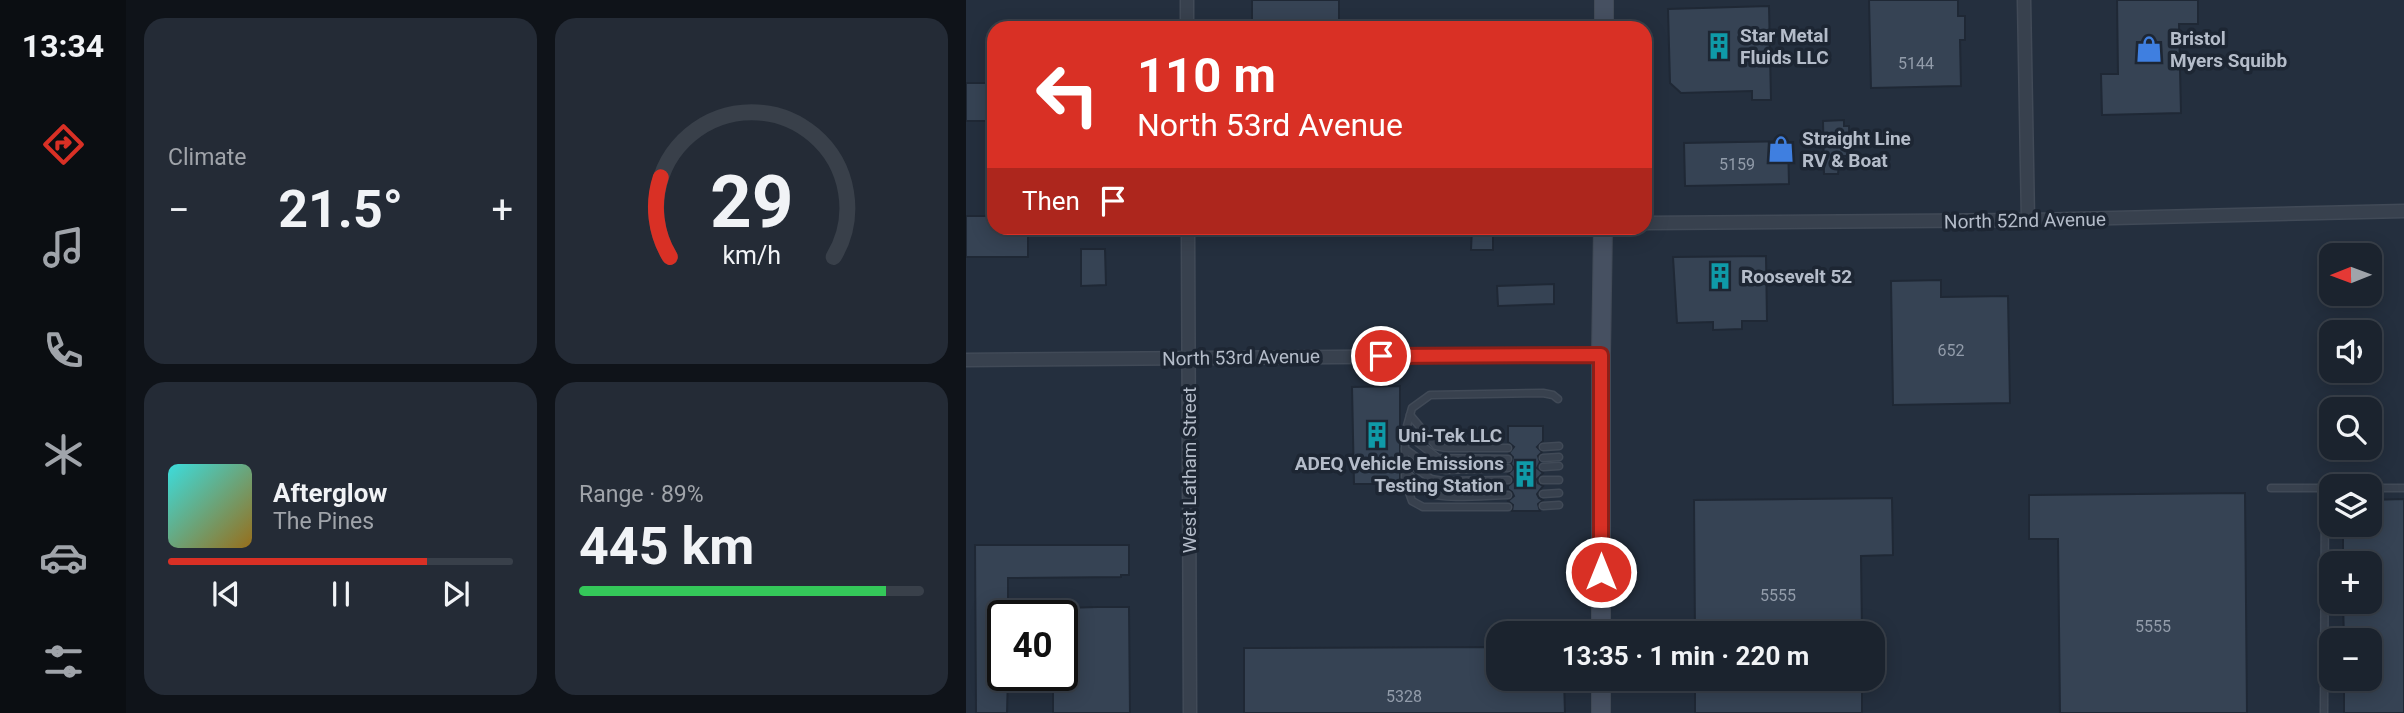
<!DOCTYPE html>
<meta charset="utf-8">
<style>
body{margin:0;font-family:Roboto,sans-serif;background:#242b36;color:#f1f3f6;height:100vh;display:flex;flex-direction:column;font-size:26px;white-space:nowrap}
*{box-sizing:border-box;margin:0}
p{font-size:23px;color:#a0a4aa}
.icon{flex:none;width:38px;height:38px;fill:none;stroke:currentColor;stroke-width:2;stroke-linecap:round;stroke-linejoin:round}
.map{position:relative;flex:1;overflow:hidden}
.panel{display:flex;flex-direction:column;gap:18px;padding:18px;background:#0f1319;width:840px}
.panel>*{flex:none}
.top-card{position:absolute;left:21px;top:21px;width:665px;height:214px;border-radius:21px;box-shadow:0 4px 18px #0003,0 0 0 2px #39404a;background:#d93025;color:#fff;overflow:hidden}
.needle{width:46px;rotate:269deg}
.buttons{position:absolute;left:1353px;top:243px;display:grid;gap:14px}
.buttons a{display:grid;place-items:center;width:63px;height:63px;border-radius:14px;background:#1b232e;box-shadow:0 4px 18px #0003,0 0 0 2px #39404a;font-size:35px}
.speed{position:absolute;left:21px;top:600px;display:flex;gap:14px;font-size:35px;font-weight:700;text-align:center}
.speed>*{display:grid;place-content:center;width:91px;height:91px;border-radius:50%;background:#1b232e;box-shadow:0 4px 18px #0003,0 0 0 2px #39404a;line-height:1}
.speed .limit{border:4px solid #111;border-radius:10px;background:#fff;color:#111}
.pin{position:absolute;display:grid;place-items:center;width:60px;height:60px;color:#fff;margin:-30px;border:4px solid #fff;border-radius:50%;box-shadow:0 2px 7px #0007}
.me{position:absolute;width:77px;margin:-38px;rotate:0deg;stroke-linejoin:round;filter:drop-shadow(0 0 5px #0008)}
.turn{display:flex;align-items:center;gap:24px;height:147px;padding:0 35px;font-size:32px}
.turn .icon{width:91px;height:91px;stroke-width:2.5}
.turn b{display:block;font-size:49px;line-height:60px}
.then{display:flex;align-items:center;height:66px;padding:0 35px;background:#0003;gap:14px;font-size:26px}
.big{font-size:52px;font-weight:700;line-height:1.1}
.panel .card{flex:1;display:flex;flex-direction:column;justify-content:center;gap:10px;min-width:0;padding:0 24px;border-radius:21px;background:#242b36}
.panel .dial{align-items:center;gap:0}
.dial svg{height:182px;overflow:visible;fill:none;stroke:#39404a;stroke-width:7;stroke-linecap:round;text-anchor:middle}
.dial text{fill:#f1f3f6;stroke:none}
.song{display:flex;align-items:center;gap:21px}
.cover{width:84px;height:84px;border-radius:10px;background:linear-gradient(135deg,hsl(180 70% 55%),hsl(40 70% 35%))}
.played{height:7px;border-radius:4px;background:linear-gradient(90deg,#d93025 75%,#39404a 75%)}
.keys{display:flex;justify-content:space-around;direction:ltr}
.heat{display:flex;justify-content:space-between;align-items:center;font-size:38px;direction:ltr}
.charge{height:10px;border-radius:5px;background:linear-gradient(90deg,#34c759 89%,#39404a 0)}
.panel .tiles{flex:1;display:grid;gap:18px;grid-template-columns:repeat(2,1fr)}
.trip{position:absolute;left:520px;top:621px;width:399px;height:70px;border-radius:21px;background:#1b232e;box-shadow:0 4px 18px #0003,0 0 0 2px #39404a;font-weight:700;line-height:70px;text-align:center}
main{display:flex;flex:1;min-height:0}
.menu{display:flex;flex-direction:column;width:126px;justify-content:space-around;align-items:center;background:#0b0e12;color:#a0a4aa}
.menu .icon{width:49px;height:49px}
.menu .on{color:#d93025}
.menu b{font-size:32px;color:#f1f3f6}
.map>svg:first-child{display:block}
.building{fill:#364354;stroke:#1f2835;stroke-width:2}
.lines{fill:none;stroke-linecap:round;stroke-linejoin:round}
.lane-casing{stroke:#414a57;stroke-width:9}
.street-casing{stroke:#414a57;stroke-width:15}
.secondary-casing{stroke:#414a57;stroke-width:20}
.lane{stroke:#38414e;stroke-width:6}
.street{stroke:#38414e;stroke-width:12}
.secondary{stroke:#465061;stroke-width:18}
.route-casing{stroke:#8d1f18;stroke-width:18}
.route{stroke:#d93025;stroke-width:12}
.labels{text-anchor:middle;stroke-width:7;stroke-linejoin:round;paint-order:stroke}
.number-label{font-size:16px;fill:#929caa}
.poi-label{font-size:19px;font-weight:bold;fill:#b4bcc9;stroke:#1d2633;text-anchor:start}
.street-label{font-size:19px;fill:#b4bcc9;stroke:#1d2633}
</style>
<main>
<nav class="menu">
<b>13:34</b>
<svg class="icon on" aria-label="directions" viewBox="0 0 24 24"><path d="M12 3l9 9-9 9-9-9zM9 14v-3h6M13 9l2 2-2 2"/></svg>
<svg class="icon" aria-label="music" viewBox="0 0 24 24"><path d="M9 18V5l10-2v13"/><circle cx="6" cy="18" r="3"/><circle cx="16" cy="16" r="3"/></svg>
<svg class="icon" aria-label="phone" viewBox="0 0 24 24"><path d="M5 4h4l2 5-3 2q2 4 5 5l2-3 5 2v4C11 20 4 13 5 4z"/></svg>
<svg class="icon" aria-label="climate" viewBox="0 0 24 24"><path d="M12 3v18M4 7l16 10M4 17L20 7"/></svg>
<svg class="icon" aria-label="car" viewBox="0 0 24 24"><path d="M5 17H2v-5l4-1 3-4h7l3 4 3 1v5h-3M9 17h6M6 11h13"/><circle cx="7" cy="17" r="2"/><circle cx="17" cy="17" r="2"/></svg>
<svg class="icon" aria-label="filters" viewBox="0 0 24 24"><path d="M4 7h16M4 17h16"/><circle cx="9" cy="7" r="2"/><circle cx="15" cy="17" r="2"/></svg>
</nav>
<section class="panel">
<div class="tiles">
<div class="card"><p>Climate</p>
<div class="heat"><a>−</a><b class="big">21.5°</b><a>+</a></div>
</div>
<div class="card dial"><svg viewBox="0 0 100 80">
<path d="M14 69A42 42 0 1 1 86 69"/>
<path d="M14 69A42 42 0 0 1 10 34" stroke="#d93025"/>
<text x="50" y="56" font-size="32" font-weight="700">29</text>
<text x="50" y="72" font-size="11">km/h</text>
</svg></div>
<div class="card">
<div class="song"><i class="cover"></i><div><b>Afterglow</b><p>The Pines</p></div></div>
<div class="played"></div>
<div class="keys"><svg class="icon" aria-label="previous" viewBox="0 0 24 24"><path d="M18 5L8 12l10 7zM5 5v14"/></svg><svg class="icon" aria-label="pause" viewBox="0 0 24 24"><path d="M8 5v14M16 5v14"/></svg><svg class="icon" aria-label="next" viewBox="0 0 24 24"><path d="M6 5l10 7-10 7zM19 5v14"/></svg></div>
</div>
<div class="card"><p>Range · 89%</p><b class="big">445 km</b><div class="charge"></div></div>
</div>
</section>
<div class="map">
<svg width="1438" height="713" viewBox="0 0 1438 713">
<rect width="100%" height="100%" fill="#242f3e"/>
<g class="building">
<rect x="286" y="0" width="87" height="28"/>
<polygon points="903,0 992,0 992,16 999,16 999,40 994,40 995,86 905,88"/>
<polygon points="1151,0 1232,0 1232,24 1213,24 1215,113 1136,115 1135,74 1152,74"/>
<polygon points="803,6 805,100 786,100 786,91 715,93 704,83 702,9"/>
<polygon points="0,83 28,83 28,105 20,105 20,121 0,121"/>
<polygon points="878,120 878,126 883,126 884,156 874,156 872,174 858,174 857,121"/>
<polygon points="822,141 823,184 719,186 718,143"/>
<polygon points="0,216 28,216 28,228 62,228 62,257 0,257"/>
<polygon points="506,228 527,228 527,250 505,250"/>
<polygon points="115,249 139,249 140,285 115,286"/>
<polygon points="800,256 801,321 776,321 776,329 747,330 747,322 711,323 707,257"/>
<polygon points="975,280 975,297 1042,296 1044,403 927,405 925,281"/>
<polygon points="588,284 588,304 532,306 531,286"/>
<polygon points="434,386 434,484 388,484 386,387"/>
<polygon points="542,426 577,426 577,441 571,447 576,452 572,456 574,462 571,468 577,473 571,479 572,483 577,486 571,494 573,498 577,500 572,504 574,511 546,511 547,505 542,501 548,496 546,492 542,489 542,486 548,481 546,477 542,474 548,468 545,464 547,457 543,453 548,447 542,442"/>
<polygon points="1279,493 1281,713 1094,713 1092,539 1063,539 1063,495"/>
<polygon points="926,498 927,555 895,556 896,634 729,634 728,500"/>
<polygon points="1438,499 1438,713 1378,713 1378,679 1404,679 1404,640 1378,640 1377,602 1404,602 1404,564 1377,564 1377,525 1404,525 1404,500"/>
<polygon points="9,545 163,545 163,575 155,575 155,577 42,578 42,616 37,616 37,676 42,676 41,713 10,713"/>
<polygon points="132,607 163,607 164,713 87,713 87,676 96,676 96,608"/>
<polygon points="532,647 532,679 598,679 599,713 278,713 278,648"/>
<rect x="729" y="679" width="167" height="34"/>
</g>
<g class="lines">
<defs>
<g id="lane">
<polyline points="444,415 470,446 480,448 542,448"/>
<polyline points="439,433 472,458 542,459"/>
<polyline points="577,447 593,446"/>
<polyline points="439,449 464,467 480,470 542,468"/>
<polyline points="577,458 593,457"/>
<polyline points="439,460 465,479 477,481 542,480"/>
<polyline points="577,467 593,466"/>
<path d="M439,470C446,478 453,488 463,493C478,500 524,495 542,495"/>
<polyline points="577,480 593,480"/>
<polyline points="1305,488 1365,488"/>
<polyline points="1404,488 1438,488"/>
<polyline points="577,494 593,493"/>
<polyline points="577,506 593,505"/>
<polyline points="542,507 457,507 446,501 439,481 439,433 446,408 464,395 577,393 587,395 592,399"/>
<polyline points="1358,713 1359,488"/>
</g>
<g id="street">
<polyline points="221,0 221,28"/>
<polyline points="1058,0 1062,220"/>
<polyline points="679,223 1062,220 1438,211"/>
<polyline points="222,228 224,713"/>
<polyline points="0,360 635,355"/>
</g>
<g id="secondary">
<polyline points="638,28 638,0"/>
<polyline points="635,634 635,355 637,228"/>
<polyline points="635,713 635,679"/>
</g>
</defs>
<use href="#lane" class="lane-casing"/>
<use href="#street" class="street-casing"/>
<use href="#secondary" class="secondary-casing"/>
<use href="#lane" class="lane"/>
<use href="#street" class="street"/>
<use href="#secondary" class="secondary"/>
</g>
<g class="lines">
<defs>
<polyline id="route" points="415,356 635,355 635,572"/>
</defs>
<use href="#route" class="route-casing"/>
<use href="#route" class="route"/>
</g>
<defs>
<symbol id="building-bare" viewBox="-9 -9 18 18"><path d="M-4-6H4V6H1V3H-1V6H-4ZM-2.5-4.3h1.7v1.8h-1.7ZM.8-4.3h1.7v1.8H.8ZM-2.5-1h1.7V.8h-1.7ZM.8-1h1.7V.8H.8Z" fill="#0f9aa8" stroke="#1d2633" stroke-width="2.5" paint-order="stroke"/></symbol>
<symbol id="shop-bare" viewBox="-9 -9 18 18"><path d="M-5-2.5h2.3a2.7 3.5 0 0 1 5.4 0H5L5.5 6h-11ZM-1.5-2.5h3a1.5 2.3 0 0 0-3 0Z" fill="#3f7fe0" stroke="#1d2633" stroke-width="2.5" paint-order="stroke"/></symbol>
</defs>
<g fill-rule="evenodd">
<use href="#building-bare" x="734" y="27" width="38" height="38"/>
<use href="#shop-bare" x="1164" y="30" width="38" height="38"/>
<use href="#shop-bare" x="796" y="130" width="38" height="38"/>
<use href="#building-bare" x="735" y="257" width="38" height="38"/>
<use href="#building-bare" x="392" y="416" width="38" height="38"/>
<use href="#building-bare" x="540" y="455" width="38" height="38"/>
</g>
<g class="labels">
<g class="number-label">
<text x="950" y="69">5144</text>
<text x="771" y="170">5159</text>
<text x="985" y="356">652</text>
<text x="812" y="601">5555</text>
<text x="1187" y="632">5555</text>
<text x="438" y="702">5328</text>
</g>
<g class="poi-label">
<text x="774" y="42">Star Metal<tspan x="774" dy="22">Fluids LLC</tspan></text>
<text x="1204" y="45">Bristol<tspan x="1204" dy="22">Myers Squibb</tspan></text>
<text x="836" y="145">Straight Line<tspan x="836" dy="22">RV &amp; Boat</tspan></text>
<text x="775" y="283">Roosevelt 52</text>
<text x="432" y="442">Uni-Tek LLC</text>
<text x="538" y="470" text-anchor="end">ADEQ Vehicle Emissions<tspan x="538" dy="22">Testing Station</tspan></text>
</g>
<g class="street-label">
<text transform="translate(1059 220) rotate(-1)" y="7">North 52nd Avenue</text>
<text transform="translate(275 357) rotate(-1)" y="7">North 53rd Avenue</text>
<text transform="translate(223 470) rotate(-90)" y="7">West Latham Street</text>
</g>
</g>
</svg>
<div class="buttons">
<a><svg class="needle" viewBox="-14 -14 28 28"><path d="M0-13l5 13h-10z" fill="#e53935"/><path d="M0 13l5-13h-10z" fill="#a0a4aa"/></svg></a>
<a><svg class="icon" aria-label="sound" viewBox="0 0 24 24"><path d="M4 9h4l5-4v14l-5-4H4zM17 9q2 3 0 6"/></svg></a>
<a><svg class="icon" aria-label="search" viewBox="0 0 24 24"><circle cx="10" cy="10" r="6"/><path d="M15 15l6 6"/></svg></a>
<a><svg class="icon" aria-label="layers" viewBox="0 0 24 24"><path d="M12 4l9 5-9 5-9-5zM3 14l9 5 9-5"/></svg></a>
<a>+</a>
<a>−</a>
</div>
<div class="speed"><div class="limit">40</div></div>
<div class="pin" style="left:415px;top:356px;background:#d93025"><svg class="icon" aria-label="arrive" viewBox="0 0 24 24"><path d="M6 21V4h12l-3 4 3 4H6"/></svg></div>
<svg class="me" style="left:635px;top:572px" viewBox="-20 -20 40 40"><circle r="17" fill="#d93025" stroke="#fff" stroke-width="3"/><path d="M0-11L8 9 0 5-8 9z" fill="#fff"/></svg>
<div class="trip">13:35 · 1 min · 220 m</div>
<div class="top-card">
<div class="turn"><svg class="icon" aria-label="left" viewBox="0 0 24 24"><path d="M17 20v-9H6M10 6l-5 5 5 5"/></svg><div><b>110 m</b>North 53rd Avenue</div></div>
<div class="then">Then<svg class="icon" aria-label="arrive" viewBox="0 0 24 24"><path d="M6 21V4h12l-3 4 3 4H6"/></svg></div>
</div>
</div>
</main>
